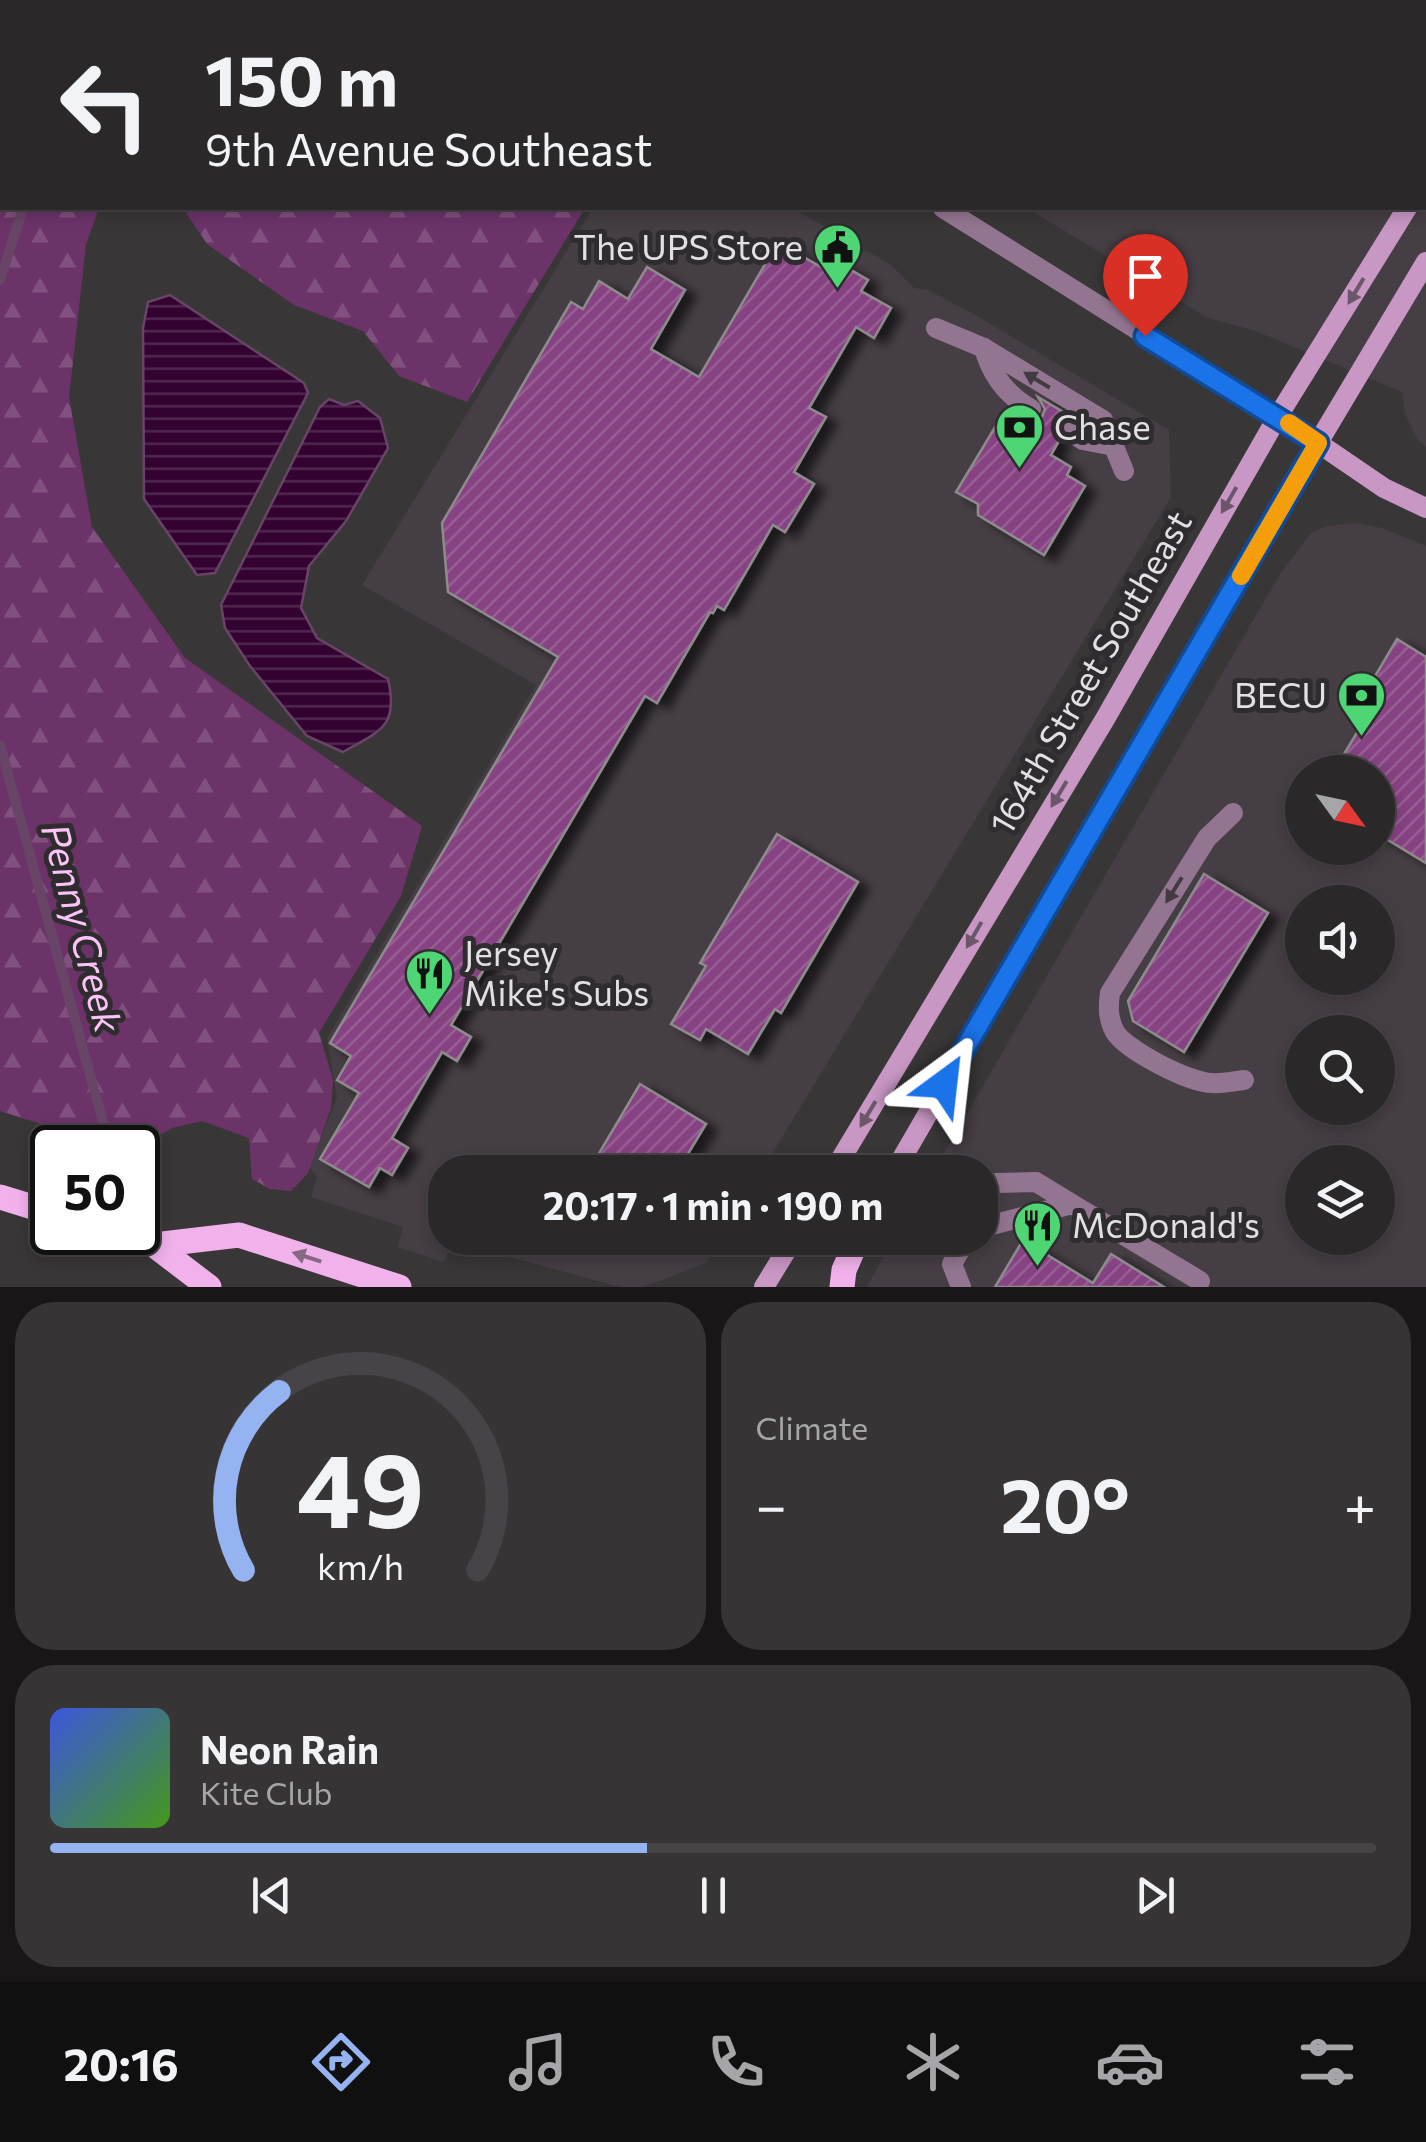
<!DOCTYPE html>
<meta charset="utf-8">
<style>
body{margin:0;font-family:Commissioner,sans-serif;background:#373436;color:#f1f3f6;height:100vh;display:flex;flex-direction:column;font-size:38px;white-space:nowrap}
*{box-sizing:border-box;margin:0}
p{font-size:32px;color:#a6a6a8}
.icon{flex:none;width:55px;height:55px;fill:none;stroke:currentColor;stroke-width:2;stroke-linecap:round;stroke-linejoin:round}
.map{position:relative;height:1287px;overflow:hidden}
.drawer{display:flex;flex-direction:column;gap:15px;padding:15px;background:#181617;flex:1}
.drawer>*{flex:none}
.hud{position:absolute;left:0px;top:0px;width:1428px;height:210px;box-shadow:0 5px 15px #0003,0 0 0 2px #474447;background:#2b282a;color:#f1f3f6;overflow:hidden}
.needle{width:65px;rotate:123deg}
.fabs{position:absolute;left:1285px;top:755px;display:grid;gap:20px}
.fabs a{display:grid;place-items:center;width:110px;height:110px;border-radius:50%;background:#2b282a;box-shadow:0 5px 15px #0003,0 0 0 2px #474447;font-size:50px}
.speed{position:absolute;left:30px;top:1125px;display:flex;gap:20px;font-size:50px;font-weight:700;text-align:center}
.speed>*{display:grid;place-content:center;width:130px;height:130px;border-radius:50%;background:#2b282a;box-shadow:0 5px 15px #0003,0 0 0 2px #474447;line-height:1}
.speed .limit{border:5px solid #111;border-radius:15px;background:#fff;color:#111}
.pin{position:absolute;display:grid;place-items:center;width:85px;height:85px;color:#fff;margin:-102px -42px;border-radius:50% 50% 50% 0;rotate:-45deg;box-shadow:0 0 10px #0007}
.pin .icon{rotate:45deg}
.me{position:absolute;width:110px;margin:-55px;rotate:30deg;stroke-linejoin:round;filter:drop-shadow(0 0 8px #0008)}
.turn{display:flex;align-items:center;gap:35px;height:210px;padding:0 40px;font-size:45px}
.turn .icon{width:130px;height:130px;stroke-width:2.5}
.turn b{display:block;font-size:70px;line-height:85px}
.big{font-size:75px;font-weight:700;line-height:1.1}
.drawer .tile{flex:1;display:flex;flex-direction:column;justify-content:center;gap:15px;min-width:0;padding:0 35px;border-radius:40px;background:#373436}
.drawer .dial{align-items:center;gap:0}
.dial svg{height:260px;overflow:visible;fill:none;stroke:#474447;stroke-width:7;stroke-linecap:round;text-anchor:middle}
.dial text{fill:#f1f3f6;stroke:none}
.song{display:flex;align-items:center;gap:30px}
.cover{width:120px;height:120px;border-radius:15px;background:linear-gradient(135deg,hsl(230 70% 55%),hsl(100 70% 35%))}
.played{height:10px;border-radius:5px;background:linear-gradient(90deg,#95b2f1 45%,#474447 45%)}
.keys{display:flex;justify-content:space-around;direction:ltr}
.heat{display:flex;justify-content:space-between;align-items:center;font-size:55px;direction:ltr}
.drawer .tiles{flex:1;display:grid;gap:15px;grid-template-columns:1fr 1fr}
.tile:last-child{grid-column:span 2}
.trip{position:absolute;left:428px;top:1155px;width:570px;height:100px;border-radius:40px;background:#2b282a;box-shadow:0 5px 15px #0003,0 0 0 2px #474447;font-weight:700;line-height:100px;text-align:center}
.tab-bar{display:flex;height:160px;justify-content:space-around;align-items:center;background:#111011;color:#a6a6a8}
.tab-bar .icon{width:70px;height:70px}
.tab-bar .selected{color:#95b2f1}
.tab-bar b{font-size:45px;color:#f1f3f6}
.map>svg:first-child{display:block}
.built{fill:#453e44;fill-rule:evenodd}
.forest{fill:url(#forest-firs)}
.water{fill:url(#water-rules);stroke:#684566;stroke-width:2.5}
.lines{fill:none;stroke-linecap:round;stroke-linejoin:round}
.stream{stroke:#684566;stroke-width:10}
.building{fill:url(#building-hatch);stroke:#8e8b8d;stroke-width:2.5;filter:url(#shadow)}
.lane{stroke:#947591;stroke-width:20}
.street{stroke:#947591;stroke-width:20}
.secondary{stroke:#c897c4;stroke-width:20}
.primary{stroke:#f1b1eb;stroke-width:25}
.oneway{fill:#6c576a}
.oneway2{fill:#423b42}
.oneway3{fill:#866883}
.route-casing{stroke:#114b97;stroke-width:25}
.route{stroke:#1a73e8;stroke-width:18}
.slow{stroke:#f59e0b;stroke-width:18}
.labels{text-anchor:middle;stroke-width:10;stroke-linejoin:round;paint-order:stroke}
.poi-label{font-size:35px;fill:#e2e0e2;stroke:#2e2c2e;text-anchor:start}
.street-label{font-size:35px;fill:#e2e0e2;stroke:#2e2c2e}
.water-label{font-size:38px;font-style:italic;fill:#fcc3f6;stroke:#2e2c2e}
</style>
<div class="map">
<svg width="1426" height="1287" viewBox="0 0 1426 1287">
<defs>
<pattern id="forest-firs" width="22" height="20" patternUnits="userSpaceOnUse" patternTransform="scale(2.5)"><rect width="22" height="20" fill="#6c3369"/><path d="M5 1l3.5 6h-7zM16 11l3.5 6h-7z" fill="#81507e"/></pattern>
<pattern id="water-rules" width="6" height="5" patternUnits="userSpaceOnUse" patternTransform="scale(2.5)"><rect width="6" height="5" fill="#330231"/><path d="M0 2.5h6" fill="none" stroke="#50274f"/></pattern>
<pattern id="building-hatch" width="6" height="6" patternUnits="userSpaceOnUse" patternTransform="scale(2.5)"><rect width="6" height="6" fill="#864382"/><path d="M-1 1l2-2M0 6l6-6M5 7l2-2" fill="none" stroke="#975e93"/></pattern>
<filter id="shadow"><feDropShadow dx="11" dy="6" stdDeviation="5" flood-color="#0009"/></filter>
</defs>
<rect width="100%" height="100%" fill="#393638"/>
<g class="built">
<polygon points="799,0 1426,0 1426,447 1417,439 1405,414 1402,392 1253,330 1208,318 1027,208 1425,208 1425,2 797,2"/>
<polygon points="593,208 792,208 837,234 832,245 869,252 891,265 914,288 928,290 972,313 1169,430 1171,497 761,1172 445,1172 445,1238 721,1238 706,1263 644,1287 620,1287 455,1242 443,1262 398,1247 403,1227 311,1197 317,1177 309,1167 337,1098 327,1038 536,685 362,585"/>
<path d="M1355,523L1382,528L1426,546V1287H867L894,1238H980V1172H933L1280,574L1310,534L1323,527ZM1302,772H1378V848H1302ZM1302,902H1378V978H1302ZM1302,1032H1378V1108H1302ZM1302,1162H1378V1238H1302Z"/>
</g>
<g class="forest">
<polygon points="0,0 513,2 2,2 2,208 99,208 86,244 69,397 92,527 185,658 422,826 401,896 319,1033 333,1080 331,1108 308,1173 291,1191 270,1189 252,1179 249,1138 202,1121 172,1128 138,1148 117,1148 0,1111"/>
<polygon points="183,208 585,208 467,402 399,376 363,331 294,305 207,244"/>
</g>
<g class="water">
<polygon points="170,295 304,383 308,393 215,573 197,575 144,499 143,328 148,302"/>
<path d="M329,399L344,405L358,401L380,418L388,448L346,521L309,566L301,608L317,638L388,679C399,727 380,731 343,752L307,736L250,666L225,628L221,605L320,407Z"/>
</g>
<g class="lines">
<g class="stream">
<polyline points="87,2 88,0"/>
<polyline points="0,280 23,208"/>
<polyline points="0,745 104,1126"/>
</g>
</g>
<g class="building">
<polygon points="778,242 826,270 832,259 868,280 861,291 891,308 874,338 856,327 809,408 826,417 794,472 814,484 785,532 773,525 724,610 717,606 713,613 710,612 657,703 645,696 451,1025 471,1037 457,1061 442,1052 392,1138 408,1148 392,1175 380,1168 369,1187 320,1159 359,1093 337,1080 351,1056 330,1043 558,657 448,592 442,523 571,302 583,309 599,281 628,299 647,267 685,290 651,349 699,377"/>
<polygon points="1038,397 1070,416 1061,416 1054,422 1053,434 1059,441 1051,455 1071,467 1067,475 1085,486 1044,555 978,515 978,504 956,492 997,424 1015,434 1023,420 1031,423 1042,417 1045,409"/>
<polygon points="1397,639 1426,657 1426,863 1378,834 1378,772 1333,772 1380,695 1368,688"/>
<polygon points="777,834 858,882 781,1013 775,1009 748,1054 706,1029 700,1040 671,1024 706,966 700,963"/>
<polygon points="1204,874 1268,913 1184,1052 1133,1021 1128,1001"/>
<polygon points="640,1084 706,1124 677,1172 588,1172"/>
<polygon points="1023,1240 1093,1283 1111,1254 1164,1287 995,1287"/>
</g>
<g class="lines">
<g class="lane">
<polyline points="936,328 984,348 1103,420 1124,471"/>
<path d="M984,348C991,374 1006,395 1031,409"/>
<polyline points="1066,429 1083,440 1114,446"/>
<path d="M1233,813L1207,838L1110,993C1108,1007 1108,1019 1115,1032C1127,1051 1190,1083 1212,1083C1222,1084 1234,1081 1244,1080"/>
<polyline points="980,1200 996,1183 1036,1182 1072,1204"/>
<polyline points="980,1228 1072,1204 1200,1281"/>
<polyline points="961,1287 952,1264 967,1238"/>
</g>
<g class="street">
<polyline points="615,0 619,2"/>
<polyline points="943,208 1318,443"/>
</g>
<g class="secondary">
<polyline points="1425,177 1426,176"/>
<polyline points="1318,443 1384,488 1426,508"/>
<polyline points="833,1172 1105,719 1278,416 1407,208"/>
<polyline points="894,1172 1282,503 1426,262"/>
<polyline points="764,1287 794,1238"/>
</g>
<g class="primary">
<polyline points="0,1197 52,1213"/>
<polyline points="115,1232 154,1245 209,1287"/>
<polyline points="154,1245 239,1235 399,1287"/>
<polyline points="842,1287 844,1270 858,1238"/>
</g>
</g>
<defs><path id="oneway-solid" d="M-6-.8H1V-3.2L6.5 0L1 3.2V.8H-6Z" transform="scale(2.5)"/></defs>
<g class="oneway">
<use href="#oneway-solid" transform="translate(1356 291) rotate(121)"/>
<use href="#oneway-solid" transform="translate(1229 500) rotate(120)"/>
<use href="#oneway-solid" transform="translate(1059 794) rotate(121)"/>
<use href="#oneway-solid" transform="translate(974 935) rotate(120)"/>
<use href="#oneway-solid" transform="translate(868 1114) rotate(121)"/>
</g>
<g class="oneway2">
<use href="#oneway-solid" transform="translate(1037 380) rotate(-149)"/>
<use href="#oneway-solid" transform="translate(1174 890) rotate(122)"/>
</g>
<use class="oneway3" href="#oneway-solid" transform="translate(307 1257) rotate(-162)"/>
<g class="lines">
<defs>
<polyline id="route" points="944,1084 1318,443 1145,336"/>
</defs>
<use href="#route" class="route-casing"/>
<use href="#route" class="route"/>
<polyline class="slow" points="1241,576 1318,443 1289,423"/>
</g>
<defs>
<symbol id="civic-pin" viewBox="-11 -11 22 30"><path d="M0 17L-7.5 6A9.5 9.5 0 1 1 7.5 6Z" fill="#4ed675" stroke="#2e2c2e"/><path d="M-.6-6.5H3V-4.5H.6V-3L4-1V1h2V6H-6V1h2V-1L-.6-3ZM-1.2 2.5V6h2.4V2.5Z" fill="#111"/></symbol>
<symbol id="bank-pin" viewBox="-11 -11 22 30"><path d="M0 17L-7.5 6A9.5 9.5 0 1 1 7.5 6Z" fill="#4ed675" stroke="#2e2c2e"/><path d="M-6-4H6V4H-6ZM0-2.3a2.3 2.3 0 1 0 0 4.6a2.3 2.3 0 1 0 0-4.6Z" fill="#111"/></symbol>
<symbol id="restaurant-pin" viewBox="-11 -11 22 30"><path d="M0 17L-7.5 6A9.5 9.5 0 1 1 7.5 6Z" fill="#4ed675" stroke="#2e2c2e"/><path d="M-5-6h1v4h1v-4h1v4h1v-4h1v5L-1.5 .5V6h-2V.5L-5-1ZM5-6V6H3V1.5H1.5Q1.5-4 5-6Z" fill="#111"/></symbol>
</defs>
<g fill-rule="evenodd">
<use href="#civic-pin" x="810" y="220" width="55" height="75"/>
<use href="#bank-pin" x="992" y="400" width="55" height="75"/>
<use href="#bank-pin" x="1334" y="668" width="55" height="75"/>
<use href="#restaurant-pin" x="402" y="946" width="55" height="75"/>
<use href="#restaurant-pin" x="1010" y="1198" width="55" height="75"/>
</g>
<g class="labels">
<g class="poi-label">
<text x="803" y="260" text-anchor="end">The UPS Store</text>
<text x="1054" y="440">Chase</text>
<text x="1327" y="708" text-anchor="end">BECU</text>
<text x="464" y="966">Jersey<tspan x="464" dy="40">Mike's Subs</tspan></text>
<text x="1072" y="1238">McDonald's</text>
</g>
<g class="street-label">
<text transform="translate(1091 673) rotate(-60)" y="12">164th Street Southeast</text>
</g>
<g class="water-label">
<text transform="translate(81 928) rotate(75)" y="13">Penny Creek</text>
</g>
</g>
</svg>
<div class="fabs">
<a><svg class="needle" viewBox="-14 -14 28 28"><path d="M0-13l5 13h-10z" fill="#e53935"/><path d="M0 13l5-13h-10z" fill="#a6a6a8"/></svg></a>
<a><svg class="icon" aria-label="sound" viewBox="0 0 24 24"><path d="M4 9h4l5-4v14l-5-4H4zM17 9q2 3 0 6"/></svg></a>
<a><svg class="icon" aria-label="search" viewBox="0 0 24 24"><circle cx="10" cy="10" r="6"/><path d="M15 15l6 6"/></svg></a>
<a><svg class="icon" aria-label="layers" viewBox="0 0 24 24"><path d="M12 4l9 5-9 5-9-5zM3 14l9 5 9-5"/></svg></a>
</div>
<div class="speed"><div class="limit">50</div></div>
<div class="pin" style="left:1145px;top:336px;background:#d93025"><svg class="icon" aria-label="arrive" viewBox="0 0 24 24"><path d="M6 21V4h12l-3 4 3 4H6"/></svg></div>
<svg class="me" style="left:944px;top:1084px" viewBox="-20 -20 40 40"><path d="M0-17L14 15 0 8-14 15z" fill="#1a73e8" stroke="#fff" stroke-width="4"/></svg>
<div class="trip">20:17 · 1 min · 190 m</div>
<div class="hud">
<div class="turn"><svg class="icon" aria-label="left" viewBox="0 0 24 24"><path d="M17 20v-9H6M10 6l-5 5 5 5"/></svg><div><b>150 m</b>9th Avenue Southeast</div></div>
</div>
</div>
<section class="drawer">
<div class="tiles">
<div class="tile dial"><svg viewBox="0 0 100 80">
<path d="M14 69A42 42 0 1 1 86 69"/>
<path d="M14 69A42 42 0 0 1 25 14" stroke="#95b2f1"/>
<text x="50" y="56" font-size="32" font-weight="700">49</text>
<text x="50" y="72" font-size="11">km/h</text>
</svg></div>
<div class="tile"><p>Climate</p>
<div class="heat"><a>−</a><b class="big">20°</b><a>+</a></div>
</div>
<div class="tile">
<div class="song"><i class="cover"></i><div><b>Neon Rain</b><p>Kite Club</p></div></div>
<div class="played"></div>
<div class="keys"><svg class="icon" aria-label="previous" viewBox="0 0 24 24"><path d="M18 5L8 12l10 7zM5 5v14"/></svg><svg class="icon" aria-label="pause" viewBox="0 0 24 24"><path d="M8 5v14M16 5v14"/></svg><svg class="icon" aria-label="next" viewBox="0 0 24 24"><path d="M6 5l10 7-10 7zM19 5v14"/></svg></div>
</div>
</div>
</section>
<nav class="tab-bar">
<b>20:16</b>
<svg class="icon selected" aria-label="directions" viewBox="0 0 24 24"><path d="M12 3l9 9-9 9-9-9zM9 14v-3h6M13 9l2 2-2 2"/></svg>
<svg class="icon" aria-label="music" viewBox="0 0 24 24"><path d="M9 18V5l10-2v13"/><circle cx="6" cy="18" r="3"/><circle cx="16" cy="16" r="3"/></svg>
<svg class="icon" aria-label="phone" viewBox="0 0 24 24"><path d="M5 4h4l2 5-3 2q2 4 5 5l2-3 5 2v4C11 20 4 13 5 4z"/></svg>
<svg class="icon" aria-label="climate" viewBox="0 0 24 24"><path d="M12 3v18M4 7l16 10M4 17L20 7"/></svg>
<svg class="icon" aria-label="car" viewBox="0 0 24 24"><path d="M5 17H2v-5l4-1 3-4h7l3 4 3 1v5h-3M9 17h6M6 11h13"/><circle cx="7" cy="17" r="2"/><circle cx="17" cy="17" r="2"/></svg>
<svg class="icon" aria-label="filters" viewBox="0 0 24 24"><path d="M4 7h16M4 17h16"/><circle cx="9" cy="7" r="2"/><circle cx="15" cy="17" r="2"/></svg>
</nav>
